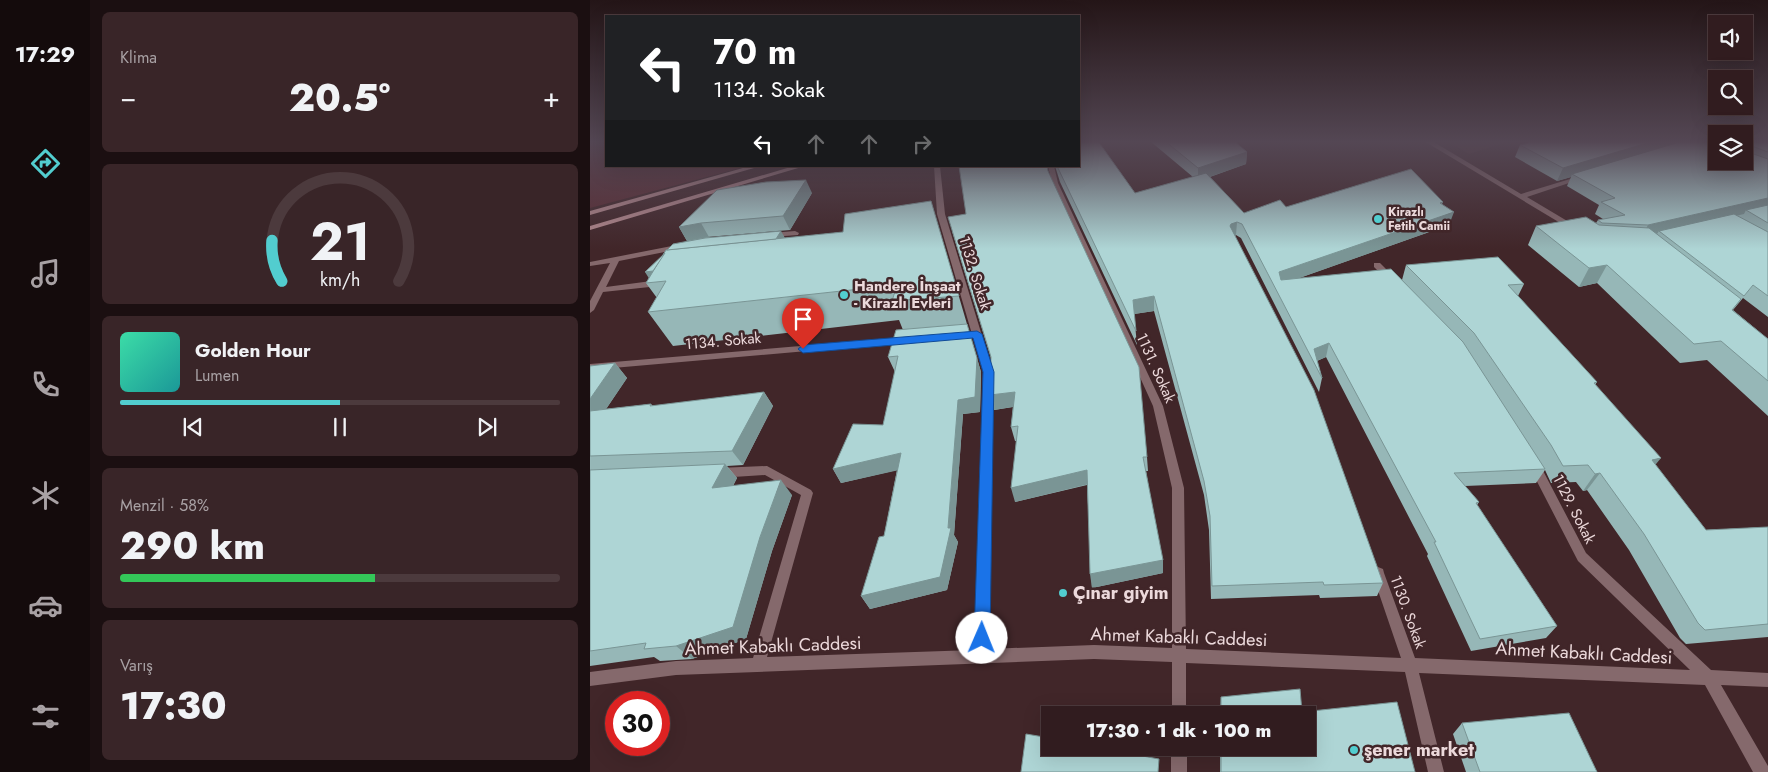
<!DOCTYPE html>
<html lang="tr">
<meta charset="utf-8">
<style>
body{margin:0;font-family:Jost,sans-serif;background:#392528;color:#f1f3f6;height:100vh;display:flex;flex-direction:column;font-size:19px;white-space:nowrap}
*{box-sizing:border-box;margin:0}
p{font-size:16px;color:#a8a1a4}
.icon{flex:none;width:28px;height:28px;fill:none;stroke:currentColor;stroke-width:2;stroke-linecap:round;stroke-linejoin:round}
.map{position:relative;flex:1;overflow:hidden}
.side{display:flex;flex-direction:column;gap:12px;padding:12px;background:#1b0f11;width:500px}
.side>*{flex:none}
.top-card{position:absolute;left:15px;top:15px;width:475px;height:152px;border-radius:0px;box-shadow:0 5px 20px #0002,0 0 0 1px #4c3a3d;background:#202124;color:#fff;overflow:hidden}
.buttons{position:absolute;left:1118px;top:15px;display:grid;gap:10px}
.buttons a{display:grid;place-items:center;width:45px;height:45px;border-radius:0px;background:#311c1f;box-shadow:0 5px 20px #0002,0 0 0 1px #4c3a3d;font-size:25px}
.speed{position:absolute;left:15px;top:691px;display:flex;gap:10px;font-size:25px;font-weight:700;text-align:center}
.speed>*{display:grid;place-content:center;width:65px;height:65px;border-radius:50%;background:#311c1f;box-shadow:0 5px 20px #0002,0 0 0 1px #4c3a3d;line-height:1}
.speed .limit{border:8px solid #d22;background:#fff;color:#111}
.pin{position:absolute;display:grid;place-items:center;width:42px;height:42px;color:#fff;margin:-51px -21px;border-radius:50% 50% 50% 0;rotate:-45deg;box-shadow:0 0 5px #0007}
.pin .icon{rotate:45deg}
.me{position:absolute;width:55px;margin:-28px;rotate:1deg;stroke-linejoin:round;filter:drop-shadow(0 0 4px #0008)}
.turn{display:flex;align-items:center;gap:18px;height:105px;padding:0 25px;font-size:22px}
.turn .icon{width:65px;height:65px;stroke-width:2.5}
.turn b{display:block;font-size:35px;line-height:42px}
.lanes{display:flex;align-items:center;height:48px;padding:0 25px;background:#0003;justify-content:center;gap:25px;direction:ltr}
.lanes .off{opacity:.35}
.big{font-size:38px;font-weight:800;line-height:1.1}
.side .widget{flex:1;display:flex;flex-direction:column;justify-content:center;gap:8px;min-width:0;padding:0 18px;border-radius:8px;background:#392528}
.side .dial{align-items:center;gap:0}
.dial svg{height:130px;overflow:visible;fill:none;stroke:#4c3a3d;stroke-width:7;stroke-linecap:round;text-anchor:middle}
.dial text{fill:#f1f3f6;stroke:none}
.song{display:flex;align-items:center;gap:15px}
.cover{width:60px;height:60px;border-radius:8px;background:linear-gradient(135deg,hsl(160 70% 55%),hsl(180 70% 35%))}
.played{height:5px;border-radius:2px;background:linear-gradient(90deg,#52cdcf 50%,#4c3a3d 50%)}
.keys{display:flex;justify-content:space-around;direction:ltr}
.heat{display:flex;justify-content:space-between;align-items:center;font-size:28px;direction:ltr}
.charge{height:8px;border-radius:4px;background:linear-gradient(90deg,#34c759 58%,#4c3a3d 0)}
.trip{position:absolute;left:451px;top:706px;width:275px;height:50px;border-radius:0px;background:#311c1f;box-shadow:0 5px 20px #0002,0 0 0 1px #4c3a3d;font-weight:800;line-height:50px;text-align:center}
main{display:flex;flex:1;min-height:0}
.tab-bar{display:flex;flex-direction:column;width:90px;justify-content:space-around;align-items:center;background:#140b0c;color:#a8a1a4}
.tab-bar .icon{width:35px;height:35px}
.tab-bar .selected{color:#52cdcf}
.tab-bar b{font-size:22px;color:#f1f3f6}
.map>svg:first-child{display:block}
.built{fill:#512f33}
.green{fill:#5a2b32}
.lines{fill:none;stroke-linecap:round;stroke-linejoin:round}
.street{fill:#85696c;fill-rule:evenodd}
.secondary{fill:#b58a8f;fill-rule:evenodd}
.wall{fill:#96b7b7}
.shaded-wall{fill:#7a9595}
.building{fill:#aed5d5;stroke:#7a9595}
.route{fill:#1a73e8;stroke:#114b97}
.poi-dot{fill:#52cdcf;stroke:#412629;stroke-width:2}
.labels{text-anchor:middle;stroke-width:5;stroke-linejoin:round;paint-order:stroke}
.far-poi-label{font-size:12px;font-weight:bold;fill:#ecd9db;stroke:#412629;text-anchor:start}
.street-label{font-size:15px;fill:#ecd9db;stroke:#412629}
.poi-label{font-size:15px;font-weight:bold;fill:#ecd9db;stroke:#412629;text-anchor:start}
.near-poi-label{font-size:18px;font-weight:bold;fill:#ecd9db;stroke:#412629;text-anchor:start}
.near-street-label{font-size:18px;fill:#ecd9db;stroke:#412629}
</style>
<main>
<nav class="tab-bar">
<b>17:29</b>
<svg class="icon selected" aria-label="directions" viewBox="0 0 24 24"><path d="M12 3l9 9-9 9-9-9zM9 14v-3h6M13 9l2 2-2 2"/></svg>
<svg class="icon" aria-label="music" viewBox="0 0 24 24"><path d="M9 18V5l10-2v13"/><circle cx="6" cy="18" r="3"/><circle cx="16" cy="16" r="3"/></svg>
<svg class="icon" aria-label="phone" viewBox="0 0 24 24"><path d="M5 4h4l2 5-3 2q2 4 5 5l2-3 5 2v4C11 20 4 13 5 4z"/></svg>
<svg class="icon" aria-label="climate" viewBox="0 0 24 24"><path d="M12 3v18M4 7l16 10M4 17L20 7"/></svg>
<svg class="icon" aria-label="car" viewBox="0 0 24 24"><path d="M5 17H2v-5l4-1 3-4h7l3 4 3 1v5h-3M9 17h6M6 11h13"/><circle cx="7" cy="17" r="2"/><circle cx="17" cy="17" r="2"/></svg>
<svg class="icon" aria-label="filters" viewBox="0 0 24 24"><path d="M4 7h16M4 17h16"/><circle cx="9" cy="7" r="2"/><circle cx="15" cy="17" r="2"/></svg>
</nav>
<section class="side">
<div class="widget"><p>Klima</p>
<div class="heat"><a>−</a><b class="big">20.5°</b><a>+</a></div>
</div>
<div class="widget dial"><svg viewBox="0 0 100 80">
<path d="M14 69A42 42 0 1 1 86 69"/>
<path d="M14 69A42 42 0 0 1 8 44" stroke="#52cdcf"/>
<text x="50" y="56" font-size="32" font-weight="700">21</text>
<text x="50" y="72" font-size="11">km/h</text>
</svg></div>
<div class="widget">
<div class="song"><i class="cover"></i><div><b>Golden Hour</b><p>Lumen</p></div></div>
<div class="played"></div>
<div class="keys"><svg class="icon" aria-label="previous" viewBox="0 0 24 24"><path d="M18 5L8 12l10 7zM5 5v14"/></svg><svg class="icon" aria-label="pause" viewBox="0 0 24 24"><path d="M8 5v14M16 5v14"/></svg><svg class="icon" aria-label="next" viewBox="0 0 24 24"><path d="M6 5l10 7-10 7zM19 5v14"/></svg></div>
</div>
<div class="widget"><p>Menzil · 58%</p><b class="big">290 km</b><div class="charge"></div></div>
<div class="widget"><p>Varış</p><b class="big">17:30</b></div>
</section>
<div class="map">
<svg width="1178" height="772" viewBox="0 0 1178 772">
<rect width="100%" height="100%" fill="#412629"/>
<polygon class="built" points="857,141 920,141 879,154"/>
<polygon class="green" points="0,141 16,141 16,166 158,166 0,208"/>
<g class="lines">
<g class="street">
<polygon points="834,141 842,141 931,194 990,176 994,176 994,178 937,197 989,228 985,230 982,230"/>
<polygon points="344,166 350,166 355,214 403,372 398,649 504,645 582,648 582,488 563,406 462,183 458,166 464,166 468,183 573,406 594,488 596,649 811,658 782,573 783,569 788,567 793,569 794,573 825,658 1100,670 988,561 939,466 941,463 945,462 949,463 996,553 1121,670 1178,673 1178,687 1131,685 1178,766 1178,772 1163,772 1115,685 829,673 854,772 838,772 815,672 596,663 596,715 582,715 582,662 504,659 86,675 0,686 0,672 86,661 163,658 211,495 175,475 128,478 124,476 122,473 124,470 128,468 177,466 221,490 223,493 177,657 384,650 393,372 347,214"/>
<polygon points="205,231 209,233 208,235 181,237 177,235 181,233"/>
<polygon points="92,244 95,244 95,248 29,261 16,287 69,280 73,283 69,286 13,292 4,310 0,313 0,301 20,263 0,266 0,262"/>
<polygon points="784,263 790,263 804,277 804,281 798,281 784,267"/>
<polygon points="316,337 319,338 321,340 319,342 0,370 0,364"/>
<rect x="581" y="748" width="16" height="24"/>
</g>
<g class="secondary">
<polygon points="160,166 171,166 0,215 0,211"/>
<polygon points="204,166 215,166 0,230 0,226"/>
</g>
</g>
<g class="wall">
<polygon points="560,141 644,141 657,152 656,164 620,177 654,213 696,207 853,202 852,204 859,225 709,278 812,280 816,265 934,284 928,296 1007,382 1005,385 1065,465 1116,530 1178,527 1178,637 1096,644 1090,638 1039,550 997,490 993,491 986,482 961,483 955,470 946,483 875,486 889,502 887,505 967,626 956,638 881,651 837,556 838,554 736,357 727,361 732,378 729,392 651,238 646,235 645,236 793,583 787,596 730,598 729,595 621,599 619,530 614,495 564,311 544,314 547,345 470,182 465,166 489,166 545,193 603,177"/>
<polygon points="1154,141 1178,141 1178,317 1153,298 1143,310 1178,339 1178,416 1117,360 1090,363 1007,283 989,287 938,245 946,226 1006,223 1008,220 1013,219 1005,214 1009,205 977,186 981,177 967,181 925,157 930,145"/>
<polygon points="458,171 557,457 558,471 556,471 573,573 502,588 497,485 425,502 426,441 425,441 421,427 423,407 404,410 401,358 362,231 376,214"/>
<polygon points="222,193 200,230 117,237 195,238 253,232 341,201 391,372 390,412 373,414 364,535 368,542 357,590 280,609 271,596 294,536 307,470 251,483 243,469 293,425 305,372 298,357 313,330 309,320 83,346 58,312 67,298 56,283 74,253 97,241 89,227"/>
<polygon points="25,363 37,378 16,409 61,404 63,406 174,392 183,406 153,465 137,466 147,478 143,486 202,495 182,551 156,639 102,659 70,661 64,657 0,666 0,366"/>
<polygon points="631,697 712,712 825,772 630,772 630,748 718,748 718,715 630,715"/>
<polygon points="872,723 1007,772 876,772 863,734"/>
</g>
<g class="shaded-wall">
<polygon points="1064,141 1098,141 982,174 981,177 967,181 973,168"/>
<polygon points="657,152 656,164 608,181 608,168"/>
<polygon points="216,180 222,193 200,230 193,216"/>
<polygon points="1178,198 1178,209 1156,210 1154,214 1071,233 1069,231 1067,234 1051,238 1058,225"/>
<polygon points="864,212 859,225 687,286 689,272"/>
<polygon points="647,222 646,235 640,237 640,226 641,224"/>
<polygon points="111,223 119,237 97,241 89,227"/>
<polygon points="191,231 195,238 60,280 55,272"/>
<polygon points="1017,265 1007,283 989,287 999,268"/>
<polygon points="564,296 564,311 544,314 543,300"/>
<polygon points="377,324 391,372 390,412 373,414 364,535 368,542 357,590 280,609 271,596 358,528 368,400"/>
<polygon points="739,343 736,357 724,362 724,349"/>
<polygon points="25,363 37,378 4,427 0,423 0,399"/>
<polygon points="174,392 183,406 153,465 142,451"/>
<polygon points="425,392 428,406 404,410 400,395"/>
<polygon points="311,453 318,468 251,483 243,469"/>
<polygon points="1071,458 1057,475 1062,460"/>
<polygon points="135,464 147,478 134,502 122,488"/>
<polygon points="497,470 499,484 425,502 421,488"/>
<polygon points="1010,473 997,490 993,491 1005,474"/>
<polygon points="191,480 202,495 182,551 156,639 102,659 86,646 170,537"/>
<polygon points="573,560 573,573 502,588 500,574"/>
</g>
<g class="building">
<polygon points="489,141 508,141 545,193 616,173 654,213 690,200 696,207 821,169 853,202 850,203 864,212 689,272 691,280 801,269 873,342 955,469 864,473 889,502 886,503 967,626 890,639 844,542 846,542 739,343 724,349 732,378 652,224 647,222 641,224 640,226 724,390 793,583 734,585 733,582 622,586 620,516 614,481 564,296 543,300 546,331 467,166 489,166"/>
<polygon points="575,141 644,141 657,152 608,168"/>
<polygon points="947,141 1064,141 973,168 930,145"/>
<polygon points="1093,141 1126,141 1126,161 1154,161 1154,141 1178,141 1178,152 1162,146 1157,148 1158,152 1178,159 1178,198 1058,225 1012,223 1008,220 1035,215 1011,202 1025,198 982,174"/>
<polygon points="369,166 457,166 458,171 549,367 557,457 553,457 573,560 500,574 497,470 421,488 428,426 421,427 425,392 400,395 401,357 358,217 376,214"/>
<polygon points="216,180 193,216 111,223 89,227 127,190 176,182"/>
<polygon points="341,201 369,296 302,301 307,285 58,312 76,281 56,283 76,250 253,232 255,214"/>
<polygon points="1178,205 1178,223 1156,210"/>
<polygon points="1144,214 1178,232 1178,296 1163,285 1154,296 1069,231"/>
<polygon points="996,217 1009,225 1059,228 1151,299 1142,310 1178,339 1178,381 1131,341 1104,344 1017,265 999,268 946,226"/>
<polygon points="191,231 186,239 77,250 83,244 115,238"/>
<polygon points="75,253 63,271 55,272"/>
<polygon points="908,257 934,284 918,285 1007,382 1004,383 1071,458 1062,460 1116,530 1178,527 1178,624 1115,630 1108,623 1054,534 1010,473 1005,474 998,465 973,466 961,445 884,333 816,265"/>
<polygon points="377,324 387,358 385,397 368,400 358,528 361,528 350,577 271,596 289,537 294,536 311,453 243,469 263,424 293,425 308,356 298,357 306,330"/>
<polygon points="25,363 0,399 0,366"/>
<polygon points="174,392 142,451 0,456 0,411 61,404 60,406"/>
<polygon points="135,464 122,488 191,480 170,537 143,627 86,646 54,649 56,643 0,651 0,470"/>
<polygon points="710,689 712,712 807,702 825,772 631,772 631,748 718,748 718,715 631,715 631,697"/>
<polygon points="979,713 1007,772 890,772 872,723"/>
<polygon points="436,734 460,738 460,748 508,748 569,759 568,772 431,772"/>
</g>
<linearGradient id="sky" x2="0" y2="1"><stop stop-color="#241517"/><stop offset="0.57" stop-color="#544754"/><stop offset="1" stop-color="#544754" stop-opacity="0"/></linearGradient>
<rect width="1178" height="249" fill="url(#sky)"/>
<polygon class="route" points="387,331 392,334 404,372 400,638 397,643 392,645 386,643 384,638 393,372 383,338 213,353 208,349 213,345"/>
<g class="poi-dot">
<circle cx="788" cy="219" r="5"/>
<circle cx="254" cy="295" r="5"/>
<circle cx="473" cy="593" r="5"/>
<circle cx="764" cy="750" r="5"/>
</g>
<g class="labels">
<g class="far-poi-label">
<text x="798" y="216">Kirazlı<tspan x="798" dy="14">Fetih Camii</tspan></text>
</g>
<g class="street-label">
<text transform="translate(385 273) rotate(73)" y="5">1132. Sokak</text>
<text transform="translate(133 341) rotate(-5)" y="5">1134. Sokak</text>
<text transform="translate(566 368) rotate(66)" y="5">1131. Sokak</text>
<text transform="translate(984 509) rotate(63)" y="5">1129. Sokak</text>
<text transform="translate(818 612) rotate(70)" y="5">1130. Sokak</text>
</g>
<g class="poi-label">
<text x="264" y="291">Handere İnşaat<tspan x="264" dy="17">- Kirazlı Evleri</tspan></text>
</g>
<g class="near-poi-label">
<text x="483" y="599">Çınar giyim</text>
<text x="774" y="756">şener market</text>
</g>
<g class="near-street-label">
<text transform="translate(589 637) rotate(2)" y="6">Ahmet Kabaklı Caddesi</text>
<text transform="translate(183 646) rotate(-2)" y="6">Ahmet Kabaklı Caddesi</text>
<text transform="translate(994 653) rotate(3)" y="6">Ahmet Kabaklı Caddesi</text>
</g>
</g>
</svg>
<div class="buttons">
<a><svg class="icon" aria-label="sound" viewBox="0 0 24 24"><path d="M4 9h4l5-4v14l-5-4H4zM17 9q2 3 0 6"/></svg></a>
<a><svg class="icon" aria-label="search" viewBox="0 0 24 24"><circle cx="10" cy="10" r="6"/><path d="M15 15l6 6"/></svg></a>
<a><svg class="icon" aria-label="layers" viewBox="0 0 24 24"><path d="M12 4l9 5-9 5-9-5zM3 14l9 5 9-5"/></svg></a>
</div>
<div class="speed"><div class="limit">30</div></div>
<div class="pin" style="left:213px;top:349px;background:#d93025"><svg class="icon" aria-label="arrive" viewBox="0 0 24 24"><path d="M6 21V4h12l-3 4 3 4H6"/></svg></div>
<svg class="me" style="left:392px;top:638px" viewBox="-20 -20 40 40"><circle r="19" fill="#fff"/><path d="M0-13L10 11 0 6-10 11z" fill="#1a73e8"/></svg>
<div class="trip">17:30 · 1 dk · 100 m</div>
<div class="top-card">
<div class="turn"><svg class="icon" aria-label="left" viewBox="0 0 24 24"><path d="M17 20v-9H6M10 6l-5 5 5 5"/></svg><div><b>70 m</b>1134. Sokak</div></div>
<div class="lanes"><svg class="icon" aria-label="left" viewBox="0 0 24 24"><path d="M17 20v-9H6M10 6l-5 5 5 5"/></svg><svg class="icon off" aria-label="ahead" viewBox="0 0 24 24"><path d="M12 20V5M6 11l6-6 6 6"/></svg><svg class="icon off" aria-label="ahead" viewBox="0 0 24 24"><path d="M12 20V5M6 11l6-6 6 6"/></svg><svg class="icon off" aria-label="right" viewBox="0 0 24 24"><path d="M7 20v-9h11M14 6l5 5-5 5"/></svg></div>
</div>
</div>
</main>
